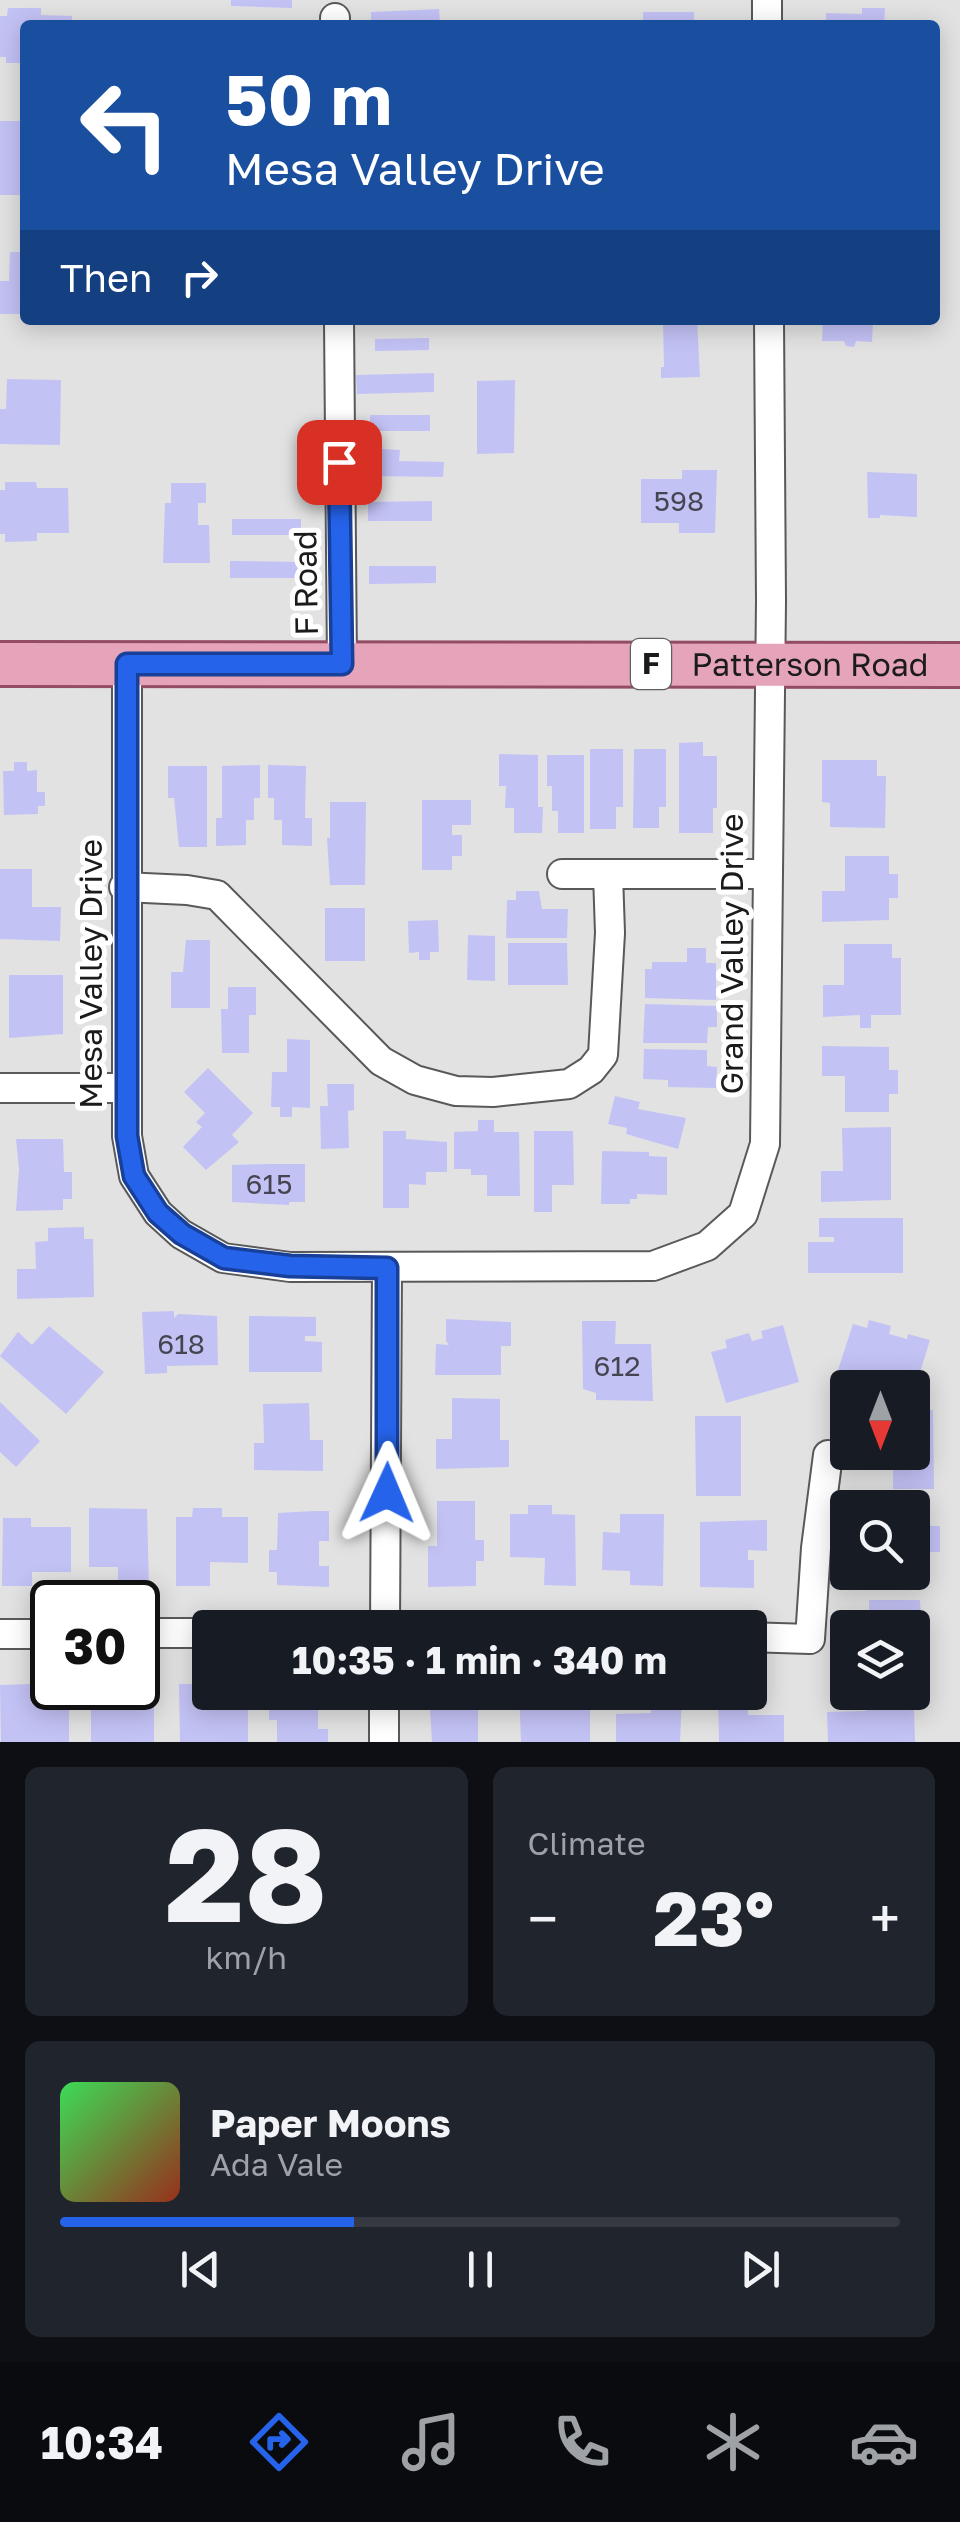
<!DOCTYPE html>
<meta charset="utf-8">
<style>
body{margin:0;font-family:"Golos Text",sans-serif;background:#20242c;color:#f1f3f6;height:100vh;display:flex;flex-direction:column;font-size:38px;white-space:nowrap}
*{box-sizing:border-box;margin:0}
p{font-size:32px;color:#9ea1a6}
.icon{flex:none;width:55px;height:55px;fill:none;stroke:currentColor;stroke-width:2;stroke-linecap:round;stroke-linejoin:round}
.map{position:relative;height:1742px;overflow:hidden}
.sheet{display:flex;flex-direction:column;gap:25px;padding:25px;background:#0d0f14;flex:1}
.sheet>*{flex:none}
.banner{position:absolute;left:20px;top:20px;width:920px;height:305px;border-radius:10px;box-shadow:0 5px 25px #0003;background:#1a4fa0;color:#fff;overflow:hidden}
.needle{width:65px;rotate:180deg}
.buttons{position:absolute;left:830px;top:1370px;display:grid;gap:20px}
.buttons a{display:grid;place-items:center;width:100px;height:100px;border-radius:10px;background:#171b24;box-shadow:0 5px 25px #0003;font-size:50px}
.speed{position:absolute;left:30px;top:1580px;display:flex;gap:20px;font-size:50px;font-weight:700;text-align:center}
.speed>*{display:grid;place-content:center;width:130px;height:130px;border-radius:50%;background:#171b24;box-shadow:0 5px 25px #0003;line-height:1}
.speed .limit{border:5px solid #111;border-radius:15px;background:#fff;color:#111}
.pin{position:absolute;display:grid;place-items:center;width:85px;height:85px;color:#fff;margin:-42px;border-radius:20px;box-shadow:0 5px 15px #0006}
.me{position:absolute;width:110px;margin:-55px;rotate:1deg;stroke-linejoin:round;filter:drop-shadow(0 0 8px #0008)}
.turn{display:flex;align-items:center;gap:35px;height:210px;padding:0 40px;font-size:45px}
.turn .icon{width:130px;height:130px;stroke-width:2.5}
.turn b{display:block;font-size:70px;line-height:85px}
.then{display:flex;align-items:center;height:95px;padding:0 40px;background:#0003;gap:20px;font-size:38px}
.big{font-size:75px;font-weight:700;line-height:1.1}
.sheet .tile{flex:1;display:flex;flex-direction:column;justify-content:center;gap:15px;min-width:0;padding:0 35px;border-radius:15px;background:#20242c}
.sheet .dial{align-items:center;gap:0}
.dial b{font-size:130px;line-height:1}
.song{display:flex;align-items:center;gap:30px}
.cover{width:120px;height:120px;border-radius:15px;background:linear-gradient(135deg,hsl(130 70% 55%),hsl(10 70% 35%))}
.played{height:10px;border-radius:5px;background:linear-gradient(90deg,#2563eb 35%,#363941 35%)}
.keys{display:flex;justify-content:space-around;direction:ltr}
.heat{display:flex;justify-content:space-between;align-items:center;font-size:55px;direction:ltr}
.sheet .tiles{flex:1;display:grid;gap:25px;grid-template-columns:1fr 1fr}
.tile:last-child{grid-column:span 2}
.trip{position:absolute;left:192px;top:1610px;width:575px;height:100px;border-radius:10px;background:#171b24;box-shadow:0 5px 25px #0003;font-weight:700;line-height:100px;text-align:center}
.tabs{display:flex;height:160px;justify-content:space-around;align-items:center;background:#090b0e;color:#9ea1a6}
.tabs .icon{width:70px;height:70px}
.tabs .selected{color:#2563eb}
.tabs b{font-size:45px;color:#f1f3f6}
.map>svg:first-child{display:block}
.building{fill:#c3c2f5}
.lines{fill:none;stroke-linecap:round;stroke-linejoin:round}
.street-casing{stroke:#59595a;stroke-width:32}
.primary-casing{stroke:#934c63;stroke-width:48}
.street{stroke:#fff;stroke-width:28}
.primary{stroke:#e5a4b9;stroke-width:42}
.route-casing{stroke:#184099;stroke-width:25}
.route{stroke:#2563eb;stroke-width:18}
.labels{text-anchor:middle;stroke-width:10;stroke-linejoin:round;paint-order:stroke}
.number-label{font-size:28px;fill:#454552}
.shield{fill:#fff;stroke:#5f5f5f;stroke-width:2.5}
.shield-label{font-size:30px;font-weight:bold;fill:#1b1b1b}
.street-label{font-size:32px;fill:#1b1b1b;stroke:#fff}
</style>
<div class="map">
<svg width="960" height="1742" viewBox="0 0 960 1742">
<rect width="100%" height="100%" fill="#e2e2e3"/>
<g class="building">
<polygon points="231,0 292,0 292,8 231,6"/>
<polygon points="8,8 41,8 41,15 72,16 72,25 25,25 25,63 6,63 6,57 0,57 0,16 7,16"/>
<polygon points="862,8 885,8 884,25 826,25 826,13 862,14"/>
<polygon points="439,9 440,23 371,25 371,12"/>
<rect x="643" y="12" width="51" height="13"/>
<rect x="0" y="121" width="25" height="74"/>
<polygon points="10,252 25,252 25,314 0,314 0,281 9,281"/>
<polygon points="663,320 697,320 700,377 661,378 661,367 664,367"/>
<polygon points="823,320 873,320 872,342 856,341 854,347 846,346 844,341 822,341"/>
<polygon points="429,338 429,350 375,351 375,339"/>
<polygon points="434,373 434,392 357,394 356,375"/>
<polygon points="7,379 61,380 60,445 0,444 0,409 6,409"/>
<polygon points="515,380 514,453 477,454 477,381"/>
<rect x="370" y="415" width="60" height="16"/>
<polygon points="381,449 400,450 399,461 444,462 443,477 366,476 367,461 381,461"/>
<polygon points="682,470 717,470 715,533 679,533 679,523 641,523 641,479 682,479"/>
<polygon points="867,472 917,474 917,517 880,515 880,518 868,518"/>
<polygon points="5,482 36,482 37,488 68,488 69,533 37,533 37,541 5,542 5,534 0,534 0,490 5,490"/>
<polygon points="171,483 206,483 206,503 198,503 198,525 209,525 210,563 163,563 165,503 171,503"/>
<polygon points="432,501 432,521 368,521 368,502"/>
<rect x="232" y="519" width="69" height="16"/>
<polygon points="230,561 302,562 302,578 230,578"/>
<polygon points="369,566 436,566 436,583 369,584"/>
<polygon points="703,742 703,756 717,756 717,808 713,808 713,833 679,833 679,743"/>
<polygon points="590,749 623,749 623,807 616,807 616,829 590,829"/>
<polygon points="634,749 666,749 666,807 659,807 659,828 633,828"/>
<polygon points="499,754 538,755 538,807 543,807 542,833 514,833 514,808 505,808 506,786 499,786"/>
<polygon points="547,755 584,755 584,833 558,833 558,811 552,811 552,786 547,786"/>
<polygon points="822,760 877,760 877,776 886,776 885,828 830,827 830,803 822,802"/>
<polygon points="14,762 27,762 27,771 37,770 37,792 45,792 45,806 38,806 38,814 4,815 3,771 14,771"/>
<polygon points="260,765 260,798 254,798 254,820 246,820 246,845 216,846 216,818 222,818 222,766"/>
<polygon points="268,765 306,766 305,818 312,818 312,846 282,845 282,820 274,820 274,798 268,798"/>
<polygon points="168,766 207,766 207,847 179,847 174,798 168,798"/>
<polygon points="422,800 471,800 471,825 452,825 452,835 462,835 462,856 452,856 452,870 422,870"/>
<polygon points="330,802 366,802 365,885 330,885 327,838 330,838"/>
<polygon points="845,856 889,856 889,874 898,874 898,898 889,898 889,920 822,922 822,891 845,891"/>
<polygon points="0,869 32,869 32,907 61,907 60,941 0,939"/>
<polygon points="516,891 539,891 542,909 568,909 567,938 506,938 507,900 516,900"/>
<rect x="325" y="908" width="40" height="53"/>
<polygon points="438,920 439,952 430,952 430,960 419,960 419,952 409,953 408,921"/>
<polygon points="468,935 495,936 495,981 467,980"/>
<polygon points="186,940 210,940 210,1008 171,1008 171,972 183,972"/>
<polygon points="508,943 567,943 568,985 508,985"/>
<polygon points="844,944 892,944 892,958 901,958 901,1015 871,1015 871,1028 860,1028 860,1015 823,1017 823,985 844,985"/>
<polygon points="687,948 706,948 706,963 716,963 716,1000 645,998 645,969 652,969 652,962 687,962"/>
<polygon points="9,975 63,975 63,1034 9,1038"/>
<polygon points="228,987 256,987 256,1015 249,1015 249,1053 222,1053 221,1009 228,1009"/>
<polygon points="645,1004 717,1006 717,1027 708,1027 707,1043 643,1043"/>
<polygon points="287,1039 310,1040 310,1108 292,1107 292,1117 280,1117 280,1107 271,1107 272,1072 287,1072"/>
<polygon points="822,1046 889,1047 889,1070 898,1070 898,1094 889,1094 889,1112 845,1112 845,1076 822,1076"/>
<polygon points="644,1049 707,1050 707,1066 717,1067 716,1088 668,1087 668,1080 643,1079"/>
<polygon points="208,1068 253,1113 232,1135 239,1142 206,1170 183,1147 202,1127 196,1122 205,1113 184,1092"/>
<polygon points="327,1084 354,1084 354,1110 348,1111 349,1148 321,1149 320,1106 328,1106"/>
<polygon points="615,1096 640,1102 638,1109 686,1118 678,1149 626,1134 627,1128 608,1124"/>
<polygon points="478,1120 494,1120 494,1132 519,1132 520,1196 487,1196 487,1175 471,1175 471,1169 454,1169 454,1132 478,1131"/>
<polygon points="891,1127 891,1200 821,1202 821,1171 843,1171 842,1128"/>
<polygon points="383,1131 406,1131 406,1139 447,1142 447,1172 426,1172 426,1185 409,1184 409,1208 383,1208"/>
<polygon points="534,1131 573,1131 574,1185 552,1185 552,1212 534,1212"/>
<polygon points="16,1139 63,1139 64,1172 72,1172 72,1199 63,1199 63,1210 16,1211 19,1169"/>
<polygon points="602,1151 649,1152 649,1156 667,1157 667,1195 637,1194 637,1199 630,1199 630,1204 601,1204"/>
<polygon points="268,1164 305,1164 305,1202 289,1202 289,1205 232,1202 232,1165"/>
<polygon points="819,1218 903,1218 903,1273 808,1273 808,1242 834,1242 834,1237 819,1237"/>
<polygon points="84,1227 84,1239 93,1239 94,1297 17,1299 17,1269 36,1269 35,1242 48,1241 48,1228"/>
<polygon points="174,1311 174,1318 178,1314 217,1316 218,1365 167,1366 167,1373 145,1374 142,1312"/>
<polygon points="249,1316 316,1317 316,1336 305,1336 305,1341 322,1342 322,1372 249,1372"/>
<polygon points="446,1319 511,1322 511,1346 501,1346 501,1375 435,1375 436,1344 449,1345 446,1341"/>
<polygon points="869,1320 891,1326 889,1334 907,1339 908,1334 930,1340 916,1385 870,1371 865,1388 848,1389 833,1385 853,1324 867,1328"/>
<polygon points="582,1321 616,1321 615,1344 651,1344 653,1401 596,1400 596,1393 583,1389"/>
<polygon points="783,1325 799,1382 726,1403 711,1352 727,1348 725,1340 749,1333 752,1341 763,1338 761,1331"/>
<polygon points="49,1326 104,1372 66,1414 0,1356 18,1332 32,1345"/>
<polygon points="452,1398 500,1399 500,1440 509,1440 509,1467 436,1469 436,1439 452,1439"/>
<polygon points="0,1402 40,1441 16,1467 0,1452"/>
<polygon points="309,1403 310,1440 323,1440 323,1471 254,1470 254,1443 264,1443 263,1404"/>
<polygon points="912,1410 933,1410 934,1489 893,1489 893,1452 912,1452"/>
<polygon points="695,1416 741,1416 741,1496 696,1496"/>
<polygon points="437,1501 475,1501 475,1540 484,1540 484,1561 476,1561 476,1586 428,1587 428,1546 437,1546"/>
<polygon points="528,1505 552,1505 552,1514 575,1515 576,1586 544,1585 545,1558 510,1557 510,1514 528,1514"/>
<polygon points="89,1508 147,1509 149,1586 118,1585 118,1567 89,1567"/>
<polygon points="193,1508 222,1508 222,1517 248,1517 248,1563 210,1562 210,1586 176,1586 176,1517 192,1517"/>
<polygon points="313,1511 329,1511 329,1541 319,1541 319,1566 329,1566 329,1587 277,1585 277,1572 269,1572 269,1550 277,1550 278,1513"/>
<polygon points="912,1511 926,1511 926,1526 940,1526 940,1552 926,1552 926,1573 912,1573"/>
<polygon points="620,1514 664,1514 663,1586 630,1585 630,1571 602,1570 603,1532 620,1533"/>
<polygon points="3,1518 31,1518 31,1527 71,1527 71,1572 32,1572 32,1586 2,1586"/>
<polygon points="767,1520 767,1551 748,1550 748,1560 754,1560 754,1588 700,1587 700,1522"/>
<polygon points="869,1600 920,1600 923,1649 912,1649 912,1628 869,1628"/>
<polygon points="138,1683 154,1683 154,1742 91,1742 91,1688 138,1688"/>
<polygon points="31,1684 31,1703 69,1703 69,1742 1,1742 0,1685"/>
<polygon points="179,1684 210,1684 210,1697 248,1697 248,1742 180,1742"/>
<polygon points="277,1692 329,1692 329,1704 318,1704 318,1729 328,1729 328,1742 277,1742 277,1720 269,1720 269,1697 277,1697"/>
<polygon points="429,1692 478,1692 478,1742 432,1742"/>
<polygon points="519,1692 550,1692 550,1702 590,1702 590,1742 521,1742"/>
<polygon points="651,1692 682,1692 680,1742 616,1742 616,1714 651,1713"/>
<polygon points="718,1692 748,1692 748,1715 784,1715 784,1742 719,1742"/>
<polygon points="866,1707 914,1707 915,1742 828,1742 827,1712 866,1711"/>
</g>
<g class="lines">
<defs>
<g id="street">
<polyline points="767,0 767,25"/>
<polyline points="335,18 335,25"/>
<polyline points="339,320 342,665"/>
<polyline points="127,664 127,1136 134,1176 158,1213 181,1234 223,1258 290,1267 653,1266 707,1246 743,1214 765,1144 771,601 769,320"/>
<polyline points="562,874 767,874"/>
<polyline points="124,887 187,890 217,895 381,1061 415,1080 456,1091 493,1092 569,1084 591,1070 603,1055 610,933 608,874"/>
<polyline points="0,1088 125,1088"/>
<polyline points="385,1628 387,1268"/>
<polyline points="138,1633 210,1633"/>
<polyline points="0,1634 52,1634"/>
<polyline points="750,1637 810,1639 816,1548 828,1455"/>
<polyline points="384,1742 384,1692"/>
</g>
<g id="primary">
<path id="s1" d="M0,664L960,665"/>
</g>
</defs>
<use href="#street" class="street-casing"/>
<use href="#primary" class="primary-casing"/>
<use href="#street" class="street"/>
<use href="#primary" class="primary"/>
</g>
<g class="lines">
<defs>
<polyline id="route" points="339,462 342,664 127,664 127,1136 134,1176 158,1213 182,1234 224,1258 290,1266 387,1268 387,1493"/>
</defs>
<use href="#route" class="route-casing"/>
<use href="#route" class="route"/>
</g>
<g class="labels">
<g class="number-label">
<text x="679" y="511">598</text>
<text x="269" y="1194">615</text>
<text x="181" y="1354">618</text>
<text x="617" y="1376">612</text>
</g>
<rect class="shield" x="631" y="639" width="40" height="50" rx="8"/>
<g class="shield-label">
<text x="651" y="674">F</text>
</g>
<g class="street-label">
<text transform="translate(306 583) rotate(-91)" y="11">F Road</text>
<text dy="11" stroke="none"><textPath href="#s1" startOffset="810">Patterson Road</textPath></text>
<text transform="translate(732 954) rotate(-90)" y="11">Grand Valley Drive</text>
<text transform="translate(91 974) rotate(-90)" y="11">Mesa Valley Drive</text>
</g>
</g>
</svg>
<div class="buttons">
<a><svg class="needle" viewBox="-14 -14 28 28"><path d="M0-13l5 13h-10z" fill="#e53935"/><path d="M0 13l5-13h-10z" fill="#9ea1a6"/></svg></a>
<a><svg class="icon" aria-label="search" viewBox="0 0 24 24"><circle cx="10" cy="10" r="6"/><path d="M15 15l6 6"/></svg></a>
<a><svg class="icon" aria-label="layers" viewBox="0 0 24 24"><path d="M12 4l9 5-9 5-9-5zM3 14l9 5 9-5"/></svg></a>
</div>
<div class="speed"><div class="limit">30</div></div>
<div class="pin" style="left:339px;top:462px;background:#d93025"><svg class="icon" aria-label="arrive" viewBox="0 0 24 24"><path d="M6 21V4h12l-3 4 3 4H6"/></svg></div>
<svg class="me" style="left:387px;top:1493px" viewBox="-20 -20 40 40"><path d="M0-17L14 15 0 8-14 15z" fill="#2563eb" stroke="#fff" stroke-width="4"/></svg>
<div class="trip">10:35 · 1 min · 340 m</div>
<div class="banner">
<div class="turn"><svg class="icon" aria-label="left" viewBox="0 0 24 24"><path d="M17 20v-9H6M10 6l-5 5 5 5"/></svg><div><b>50 m</b>Mesa Valley Drive</div></div>
<div class="then">Then<svg class="icon" aria-label="right" viewBox="0 0 24 24"><path d="M7 20v-9h11M14 6l5 5-5 5"/></svg></div>
</div>
</div>
<section class="sheet">
<div class="tiles">
<div class="tile dial"><b>28</b><p>km/h</p></div>
<div class="tile"><p>Climate</p>
<div class="heat"><a>−</a><b class="big">23°</b><a>+</a></div>
</div>
<div class="tile">
<div class="song"><i class="cover"></i><div><b>Paper Moons</b><p>Ada Vale</p></div></div>
<div class="played"></div>
<div class="keys"><svg class="icon" aria-label="previous" viewBox="0 0 24 24"><path d="M18 5L8 12l10 7zM5 5v14"/></svg><svg class="icon" aria-label="pause" viewBox="0 0 24 24"><path d="M8 5v14M16 5v14"/></svg><svg class="icon" aria-label="next" viewBox="0 0 24 24"><path d="M6 5l10 7-10 7zM19 5v14"/></svg></div>
</div>
</div>
</section>
<nav class="tabs">
<b>10:34</b>
<svg class="icon selected" aria-label="directions" viewBox="0 0 24 24"><path d="M12 3l9 9-9 9-9-9zM9 14v-3h6M13 9l2 2-2 2"/></svg>
<svg class="icon" aria-label="music" viewBox="0 0 24 24"><path d="M9 18V5l10-2v13"/><circle cx="6" cy="18" r="3"/><circle cx="16" cy="16" r="3"/></svg>
<svg class="icon" aria-label="phone" viewBox="0 0 24 24"><path d="M5 4h4l2 5-3 2q2 4 5 5l2-3 5 2v4C11 20 4 13 5 4z"/></svg>
<svg class="icon" aria-label="climate" viewBox="0 0 24 24"><path d="M12 3v18M4 7l16 10M4 17L20 7"/></svg>
<svg class="icon" aria-label="car" viewBox="0 0 24 24"><path d="M5 17H2v-5l4-1 3-4h7l3 4 3 1v5h-3M9 17h6M6 11h13"/><circle cx="7" cy="17" r="2"/><circle cx="17" cy="17" r="2"/></svg>
</nav>
